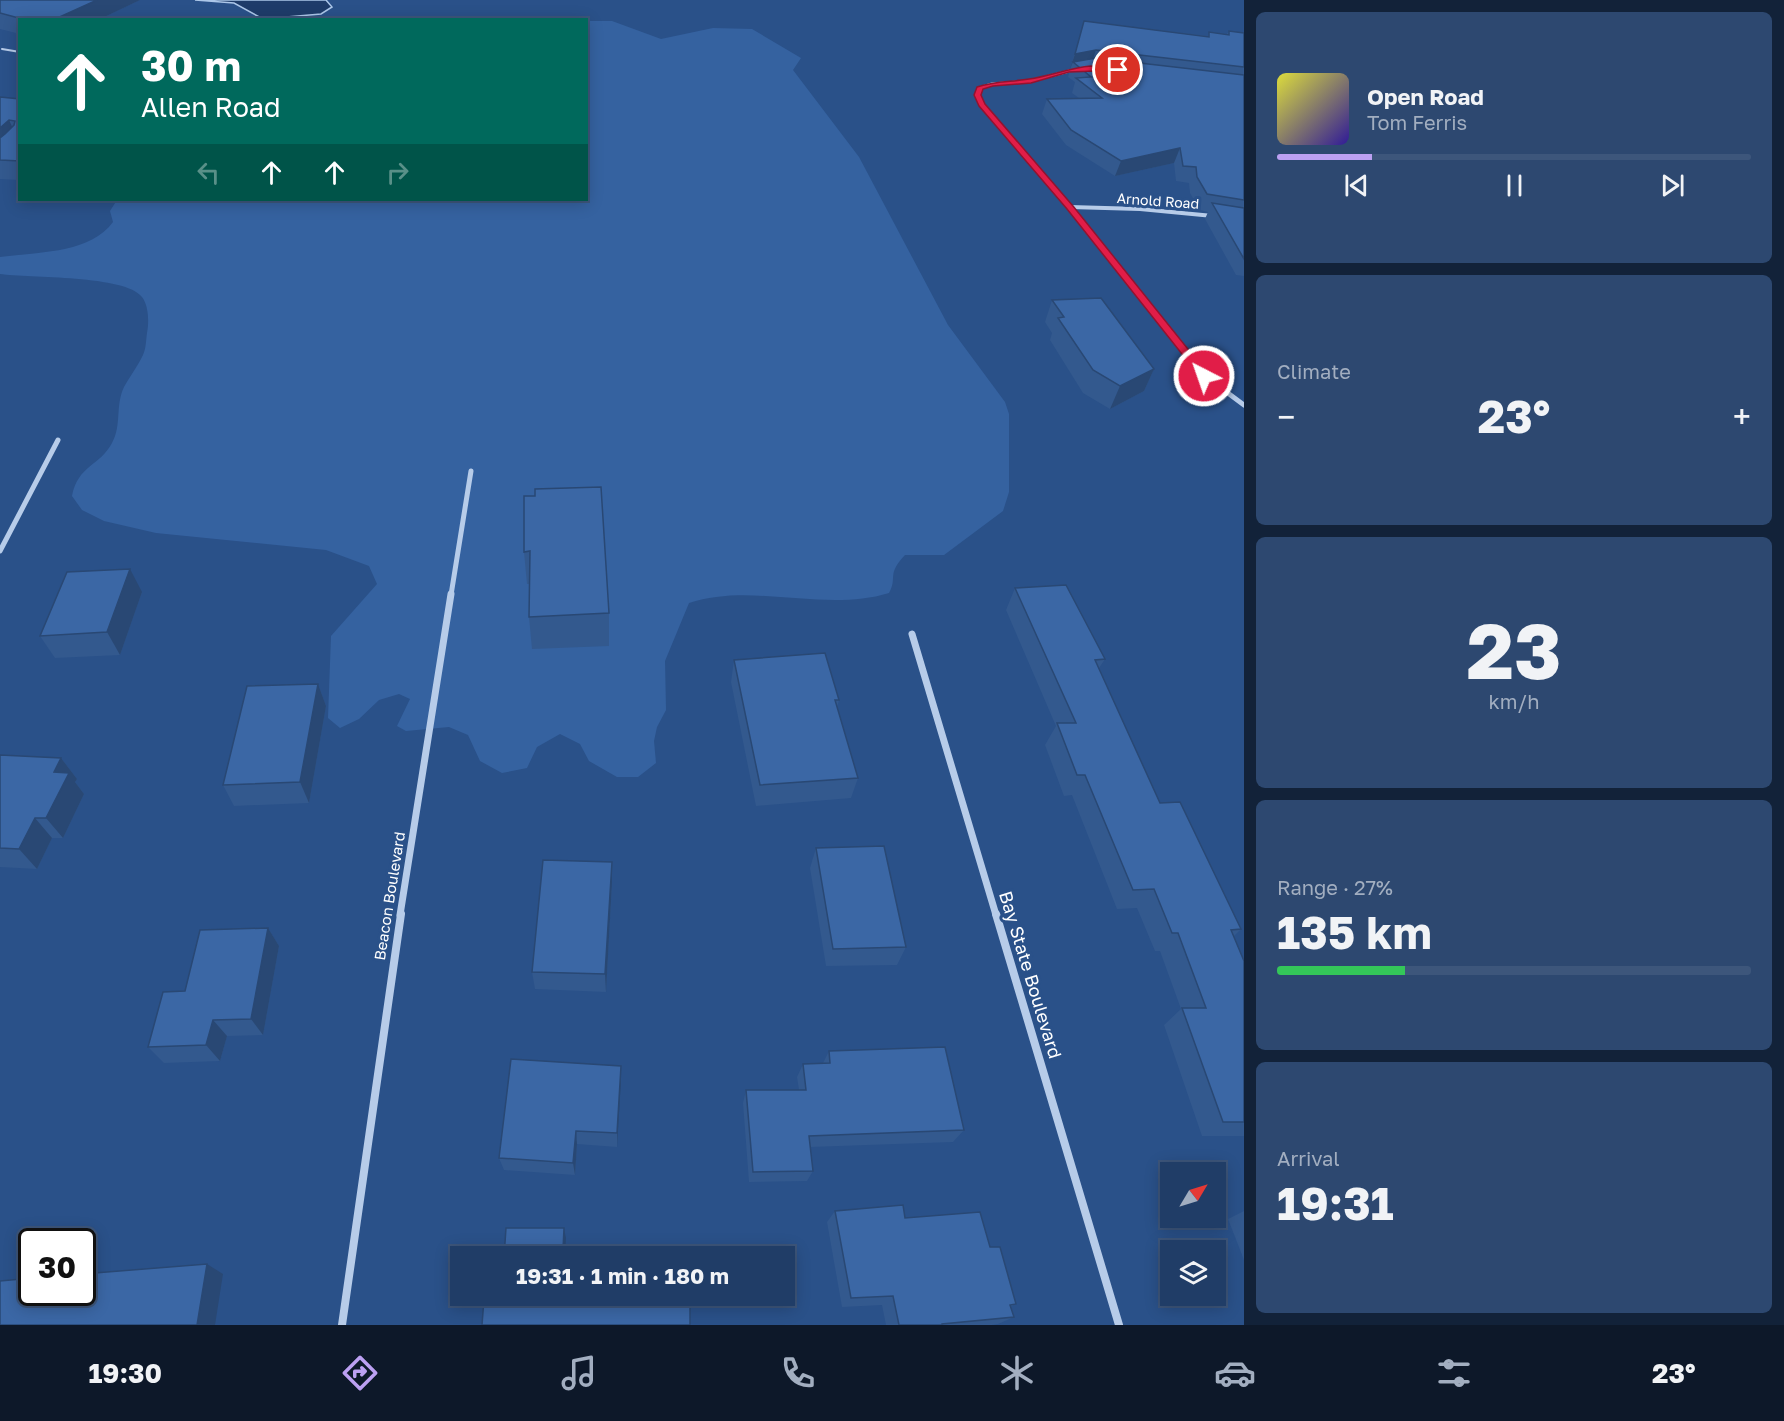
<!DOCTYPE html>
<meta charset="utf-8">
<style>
body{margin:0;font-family:"Golos Text",sans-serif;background:#2d4870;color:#f1f3f6;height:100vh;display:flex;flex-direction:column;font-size:22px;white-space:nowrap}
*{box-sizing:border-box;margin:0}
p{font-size:20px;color:#a2aec0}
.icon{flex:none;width:33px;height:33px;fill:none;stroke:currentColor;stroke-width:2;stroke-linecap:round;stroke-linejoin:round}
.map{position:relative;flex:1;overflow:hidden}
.sheet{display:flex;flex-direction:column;gap:12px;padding:12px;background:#122239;width:540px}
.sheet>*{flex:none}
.guide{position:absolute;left:18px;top:18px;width:570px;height:183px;border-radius:0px;box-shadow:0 3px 15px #0003,0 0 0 2px #3d567b;background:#00695c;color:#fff;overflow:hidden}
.needle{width:39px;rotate:52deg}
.controls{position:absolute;left:1160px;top:1162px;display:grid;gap:12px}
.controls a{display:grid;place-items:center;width:66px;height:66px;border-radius:0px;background:#203d67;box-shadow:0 3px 15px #0003,0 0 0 2px #3d567b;font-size:30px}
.speed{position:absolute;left:18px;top:1228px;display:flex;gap:12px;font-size:30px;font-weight:700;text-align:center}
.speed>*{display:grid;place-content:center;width:78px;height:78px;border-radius:50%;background:#203d67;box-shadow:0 3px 15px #0003,0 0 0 2px #3d567b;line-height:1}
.speed .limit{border:3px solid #111;border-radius:9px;background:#fff;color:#111}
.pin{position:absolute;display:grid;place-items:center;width:51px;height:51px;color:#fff;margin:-26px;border:3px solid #fff;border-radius:50%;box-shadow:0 2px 6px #0007}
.me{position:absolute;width:66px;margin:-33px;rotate:319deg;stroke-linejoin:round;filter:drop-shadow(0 0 4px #0008)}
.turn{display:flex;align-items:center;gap:21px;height:126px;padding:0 24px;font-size:27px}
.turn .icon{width:78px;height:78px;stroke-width:2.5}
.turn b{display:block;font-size:42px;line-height:51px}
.lanes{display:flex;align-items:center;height:57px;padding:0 24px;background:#0003;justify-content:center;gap:30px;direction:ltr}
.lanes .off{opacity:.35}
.big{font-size:45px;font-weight:700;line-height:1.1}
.sheet .card{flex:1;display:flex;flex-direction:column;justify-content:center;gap:9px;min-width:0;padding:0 21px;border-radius:9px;background:#2d4870}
.sheet .dial{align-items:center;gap:0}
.dial b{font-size:78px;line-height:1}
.song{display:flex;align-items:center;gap:18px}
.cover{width:72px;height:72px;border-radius:9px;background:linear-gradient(135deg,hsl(60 70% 55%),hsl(250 70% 35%))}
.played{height:6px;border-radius:3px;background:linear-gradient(90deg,#bca0f2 20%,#3d567b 20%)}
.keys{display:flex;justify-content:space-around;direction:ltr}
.heat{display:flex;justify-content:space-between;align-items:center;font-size:33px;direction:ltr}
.charge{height:9px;border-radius:4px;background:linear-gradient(90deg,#34c759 27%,#3d567b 0)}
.trip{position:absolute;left:450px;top:1246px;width:345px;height:60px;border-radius:0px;background:#203d67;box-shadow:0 3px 15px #0003,0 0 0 2px #3d567b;font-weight:700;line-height:60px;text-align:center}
.dock{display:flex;height:96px;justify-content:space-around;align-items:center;background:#0d1829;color:#a2aec0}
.dock .icon{width:42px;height:42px}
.dock .selected{color:#bca0f2}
.dock b{font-size:27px;color:#f1f3f6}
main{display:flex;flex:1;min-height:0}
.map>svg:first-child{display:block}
.green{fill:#3562a0}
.water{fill:#1e3c6a;stroke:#acc7e9;stroke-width:1.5}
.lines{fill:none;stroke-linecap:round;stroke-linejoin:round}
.service{stroke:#b7cce9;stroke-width:2}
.minor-far4{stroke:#b7cce9;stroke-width:3}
.minor-far3{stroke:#b7cce9;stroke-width:4}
.minor-far2{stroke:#b7cce9;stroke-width:5}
.minor-far1{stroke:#b7cce9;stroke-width:7}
.minor{stroke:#b7cce9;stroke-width:8}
.wall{fill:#33598e}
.shaded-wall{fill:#294874}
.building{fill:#3b67a5;stroke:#294874;stroke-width:1.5}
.route{fill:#e11d48;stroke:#92132f;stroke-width:1.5}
.labels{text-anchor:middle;stroke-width:6;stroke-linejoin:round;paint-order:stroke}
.far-street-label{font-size:14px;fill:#fff;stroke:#2a5189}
.street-label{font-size:15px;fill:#fff;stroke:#2a5189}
.near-street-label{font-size:18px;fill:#fff;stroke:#2a5189}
</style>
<main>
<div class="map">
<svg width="1244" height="1325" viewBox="0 0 1244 1325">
<rect width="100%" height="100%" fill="#2a5189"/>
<path class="green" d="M587,21H612L661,39L713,28L752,29L801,58L793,70L859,157L948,325L1005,402L1009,414V492L1003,511L944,555H905C886,575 898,577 889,593C824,613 753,582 689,603L665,661L666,710L657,727L654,741L656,763L638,777H617L589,761L580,744L560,734L537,747L527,768L502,773L480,761L468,735L449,727L406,731L397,726L410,699L399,694L379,700L359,719L340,728L328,718L331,636L377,584L369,566L326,550L156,533L104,521L82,510L72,496C78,465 100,466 112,443C122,425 115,406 124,387C130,376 138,366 143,355C146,349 146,340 147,333C149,323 149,306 142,297C126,275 29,278 0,274V257C36,252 90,254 113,222L110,211L117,200H586Z"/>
<polygon class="water" points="195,0 326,0 332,7 321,14 263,19 234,3"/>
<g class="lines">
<polyline class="service" points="2,49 20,52"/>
<path class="minor-far4" d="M1022,152C1010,138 974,106 979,88L992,84L1031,81L1077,69"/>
<g class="minor-far3">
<polyline points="1021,151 1070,207 1179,346"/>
<polyline points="1070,207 1140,209 1213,216"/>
</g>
<g class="minor-far2">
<polyline points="1178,345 1205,376 1244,405"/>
<polyline points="0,551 58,440"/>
<polyline points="451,595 471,471"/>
</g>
<g class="minor-far1">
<polyline points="912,634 996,915"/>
<polyline points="400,915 451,594"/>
</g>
<g class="minor">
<polyline points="996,914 1119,1325"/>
<polyline points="342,1325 401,914"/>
</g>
</g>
<g class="wall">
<polygon points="0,0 140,0 98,20 20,20 20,34 0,29"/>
<polygon points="1084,21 1208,36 1209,32 1227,34 1229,31 1244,33 1244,276 1236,275 1205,219 1208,212 1200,210 1190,193 1189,183 1176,181 1174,163 1115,176 1066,145 1042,114 1047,99 1079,98 1072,93 1075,82 1068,77"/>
<polygon points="0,97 20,99 20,180 0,179"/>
<polygon points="1052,300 1154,369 1144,391 1110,409 1083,393 1050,340 1052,333 1045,322"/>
<polygon points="524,496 609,613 609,646 532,649 529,617 529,584 527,584 524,552"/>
<polygon points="1015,588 1105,659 1099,668 1160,803 1241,929 1234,936 1244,961 1244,1136 1202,1136 1164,1025 1181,1009 1160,951 1155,951 1137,908 1117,909 1072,795 1064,796 1045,745 1056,726 1006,610"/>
<polygon points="142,592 120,655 55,658 40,636"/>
<polygon points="734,660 839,700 837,708 858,778 851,798 756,806 731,682"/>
<polygon points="318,684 326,706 309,803 234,806 223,785"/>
<polygon points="0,755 61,758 77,779 75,782 84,794 63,838 52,838 37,869 0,867"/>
<polygon points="816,848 906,947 897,965 826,966 810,868"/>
<polygon points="612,862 612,882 606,992 535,989 532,972"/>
<polygon points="268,928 279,946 263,1035 227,1036 220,1061 164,1063 148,1047 185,991"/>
<polygon points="829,1051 964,1130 953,1142 810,1147 813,1171 807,1181 749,1182 743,1103 746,1090 799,1090 797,1077 803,1064 823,1063"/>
<polygon points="621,1066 617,1147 577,1144 575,1175 504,1170 499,1158"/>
<polygon points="835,1211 905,1218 990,1247 1016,1304 1010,1307 1014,1317 998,1324 992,1325 886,1325 882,1305 842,1307 827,1222"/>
<polygon points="1244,1211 1244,1260 1228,1219"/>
</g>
<g class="shaded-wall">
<polygon points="97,0 140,0 98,20 53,20"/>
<polygon points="1096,50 1091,64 1073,62 1070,69 1075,54"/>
<polygon points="9,120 18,139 0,156 0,128"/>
<polygon points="1180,148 1174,163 1115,176 1121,161"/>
<polygon points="1154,369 1144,391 1110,409 1120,386"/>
<polygon points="130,569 142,592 120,655 107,632"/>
<polygon points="318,684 326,706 309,803 300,782"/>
<polygon points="61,758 77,779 75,782 84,794 63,838 46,818 54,772"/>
<polygon points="35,818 52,838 37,869 19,849"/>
<polygon points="612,862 612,882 606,992 605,974"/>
<polygon points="268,928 279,946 263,1035 251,1019"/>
<polygon points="213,1020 227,1036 220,1061 206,1045"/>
<polygon points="621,1066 621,1081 617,1147 617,1133"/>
<polygon points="576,1131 577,1144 575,1175 573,1163"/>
<polygon points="564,1228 566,1238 565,1257 563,1250"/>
<polygon points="207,1264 223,1274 215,1325 197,1325"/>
</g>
<g class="building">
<polygon points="0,0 97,0 53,20 26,20 0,13"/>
<polygon points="1084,21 1209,37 1209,32 1229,35 1229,31 1244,33 1244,67 1096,50 1075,54"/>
<polygon points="1096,58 1244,75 1244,200 1207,194 1197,177 1196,167 1183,166 1180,148 1121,161 1071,130 1047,99 1102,98 1076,78 1091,77 1073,62"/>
<polygon points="0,97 20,99 20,161 0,160 0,138 5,134 14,125 15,121 9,120 0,128"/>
<polygon points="1212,203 1244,208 1244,259"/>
<polygon points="1101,298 1154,369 1120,386 1093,370 1058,318 1064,317 1052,300"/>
<polygon points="601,487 609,613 529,617 530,551 524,552 524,496 535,496 535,489"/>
<polygon points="130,569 107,632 40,636 67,572"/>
<polygon points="1066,585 1105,659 1095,660 1160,803 1180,802 1241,929 1231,930 1244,961 1244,1122 1223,1122 1182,1008 1206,1008 1178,933 1172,933 1154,889 1133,890 1085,775 1077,775 1057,723 1076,723 1015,588"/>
<polygon points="825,653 839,700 835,700 858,778 760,785 734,660"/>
<polygon points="318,684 300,782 223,785 247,686"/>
<polygon points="0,755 61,758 54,772 69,773 46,818 35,818 19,849 0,848"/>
<polygon points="884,846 906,947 833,949 816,848"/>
<polygon points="543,860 612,862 605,974 532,972"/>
<polygon points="268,928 251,1019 213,1020 206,1045 148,1047 163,992 185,991 200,930"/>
<polygon points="945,1047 964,1130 809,1136 813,1171 753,1172 746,1090 806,1090 803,1064 830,1063 829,1051"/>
<polygon points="511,1059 621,1066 617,1133 576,1131 573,1163 499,1158"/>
<polygon points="903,1205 905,1218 980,1212 990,1247 1000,1247 1016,1304 1010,1305 1014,1317 942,1324 942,1325 899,1325 893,1296 851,1298 835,1211"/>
<polygon points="506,1228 564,1228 563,1250 688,1252 688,1257 504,1257"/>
<polygon points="207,1264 197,1325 0,1325 0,1281 32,1278 32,1293 82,1293 82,1274"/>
<polygon points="502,1296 690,1296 690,1325 482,1325 484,1299 502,1299"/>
</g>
<path class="route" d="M1091,66L1122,70L1069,72L1031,83L993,86L983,89L981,95L985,104L1073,206L1208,374V378H1201L1067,209L979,106L974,95L977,87C994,81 1011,82 1029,79C1050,76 1069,68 1091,66Z"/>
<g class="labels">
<g class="far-street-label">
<text transform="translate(1158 201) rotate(4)" y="5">Arnold Road</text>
</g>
<g class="street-label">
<text transform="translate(390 896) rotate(-81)" y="5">Beacon Boulevard</text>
</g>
<g class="near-street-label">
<text transform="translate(1030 975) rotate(73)" y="6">Bay State Boulevard</text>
</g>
</g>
</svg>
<div class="controls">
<a><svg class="needle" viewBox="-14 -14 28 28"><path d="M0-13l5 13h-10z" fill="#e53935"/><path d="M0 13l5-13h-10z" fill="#a2aec0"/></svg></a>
<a><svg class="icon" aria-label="layers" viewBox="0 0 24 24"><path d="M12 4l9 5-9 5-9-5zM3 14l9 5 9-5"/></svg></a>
</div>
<div class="speed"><div class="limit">30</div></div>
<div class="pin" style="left:1118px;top:70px;background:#d93025"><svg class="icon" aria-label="arrive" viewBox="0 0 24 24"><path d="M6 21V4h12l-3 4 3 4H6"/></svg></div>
<svg class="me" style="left:1204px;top:376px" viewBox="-20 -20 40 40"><circle r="17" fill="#e11d48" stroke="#fff" stroke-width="3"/><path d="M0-11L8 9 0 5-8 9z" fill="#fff"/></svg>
<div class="trip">19:31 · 1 min · 180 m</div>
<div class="guide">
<div class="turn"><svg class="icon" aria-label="ahead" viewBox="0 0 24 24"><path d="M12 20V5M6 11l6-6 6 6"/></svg><div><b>30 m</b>Allen Road</div></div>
<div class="lanes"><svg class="icon off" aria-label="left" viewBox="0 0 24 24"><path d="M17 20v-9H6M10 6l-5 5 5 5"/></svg><svg class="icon" aria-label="ahead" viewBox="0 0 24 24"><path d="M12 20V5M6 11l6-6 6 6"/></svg><svg class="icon" aria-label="ahead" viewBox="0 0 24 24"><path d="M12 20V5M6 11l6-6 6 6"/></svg><svg class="icon off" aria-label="right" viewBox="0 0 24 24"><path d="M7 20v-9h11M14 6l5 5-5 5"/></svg></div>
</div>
</div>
<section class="sheet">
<div class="card">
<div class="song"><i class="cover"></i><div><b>Open Road</b><p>Tom Ferris</p></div></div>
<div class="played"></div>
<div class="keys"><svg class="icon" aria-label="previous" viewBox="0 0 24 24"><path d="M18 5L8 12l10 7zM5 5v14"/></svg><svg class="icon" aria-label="pause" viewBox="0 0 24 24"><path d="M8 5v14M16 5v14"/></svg><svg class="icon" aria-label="next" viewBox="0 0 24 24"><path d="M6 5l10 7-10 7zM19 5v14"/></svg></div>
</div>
<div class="card"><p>Climate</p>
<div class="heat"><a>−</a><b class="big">23°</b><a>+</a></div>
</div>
<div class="card dial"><b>23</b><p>km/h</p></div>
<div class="card"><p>Range · 27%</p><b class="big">135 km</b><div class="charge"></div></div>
<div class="card"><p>Arrival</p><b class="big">19:31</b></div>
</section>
</main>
<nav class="dock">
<b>19:30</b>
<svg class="icon selected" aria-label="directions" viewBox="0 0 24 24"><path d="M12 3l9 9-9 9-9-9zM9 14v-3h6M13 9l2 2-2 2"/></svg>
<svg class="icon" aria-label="music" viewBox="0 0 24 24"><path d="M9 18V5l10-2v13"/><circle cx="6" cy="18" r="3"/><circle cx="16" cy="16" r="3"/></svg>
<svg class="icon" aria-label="phone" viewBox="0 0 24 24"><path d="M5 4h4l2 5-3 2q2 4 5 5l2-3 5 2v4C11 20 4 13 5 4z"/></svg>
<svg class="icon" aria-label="climate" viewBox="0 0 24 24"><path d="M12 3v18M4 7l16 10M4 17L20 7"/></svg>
<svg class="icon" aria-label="car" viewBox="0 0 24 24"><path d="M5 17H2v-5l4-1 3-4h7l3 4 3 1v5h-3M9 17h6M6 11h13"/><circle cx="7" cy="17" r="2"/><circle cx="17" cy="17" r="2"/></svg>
<svg class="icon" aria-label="filters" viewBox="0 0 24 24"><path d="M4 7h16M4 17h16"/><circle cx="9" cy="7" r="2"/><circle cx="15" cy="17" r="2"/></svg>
<b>23°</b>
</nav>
